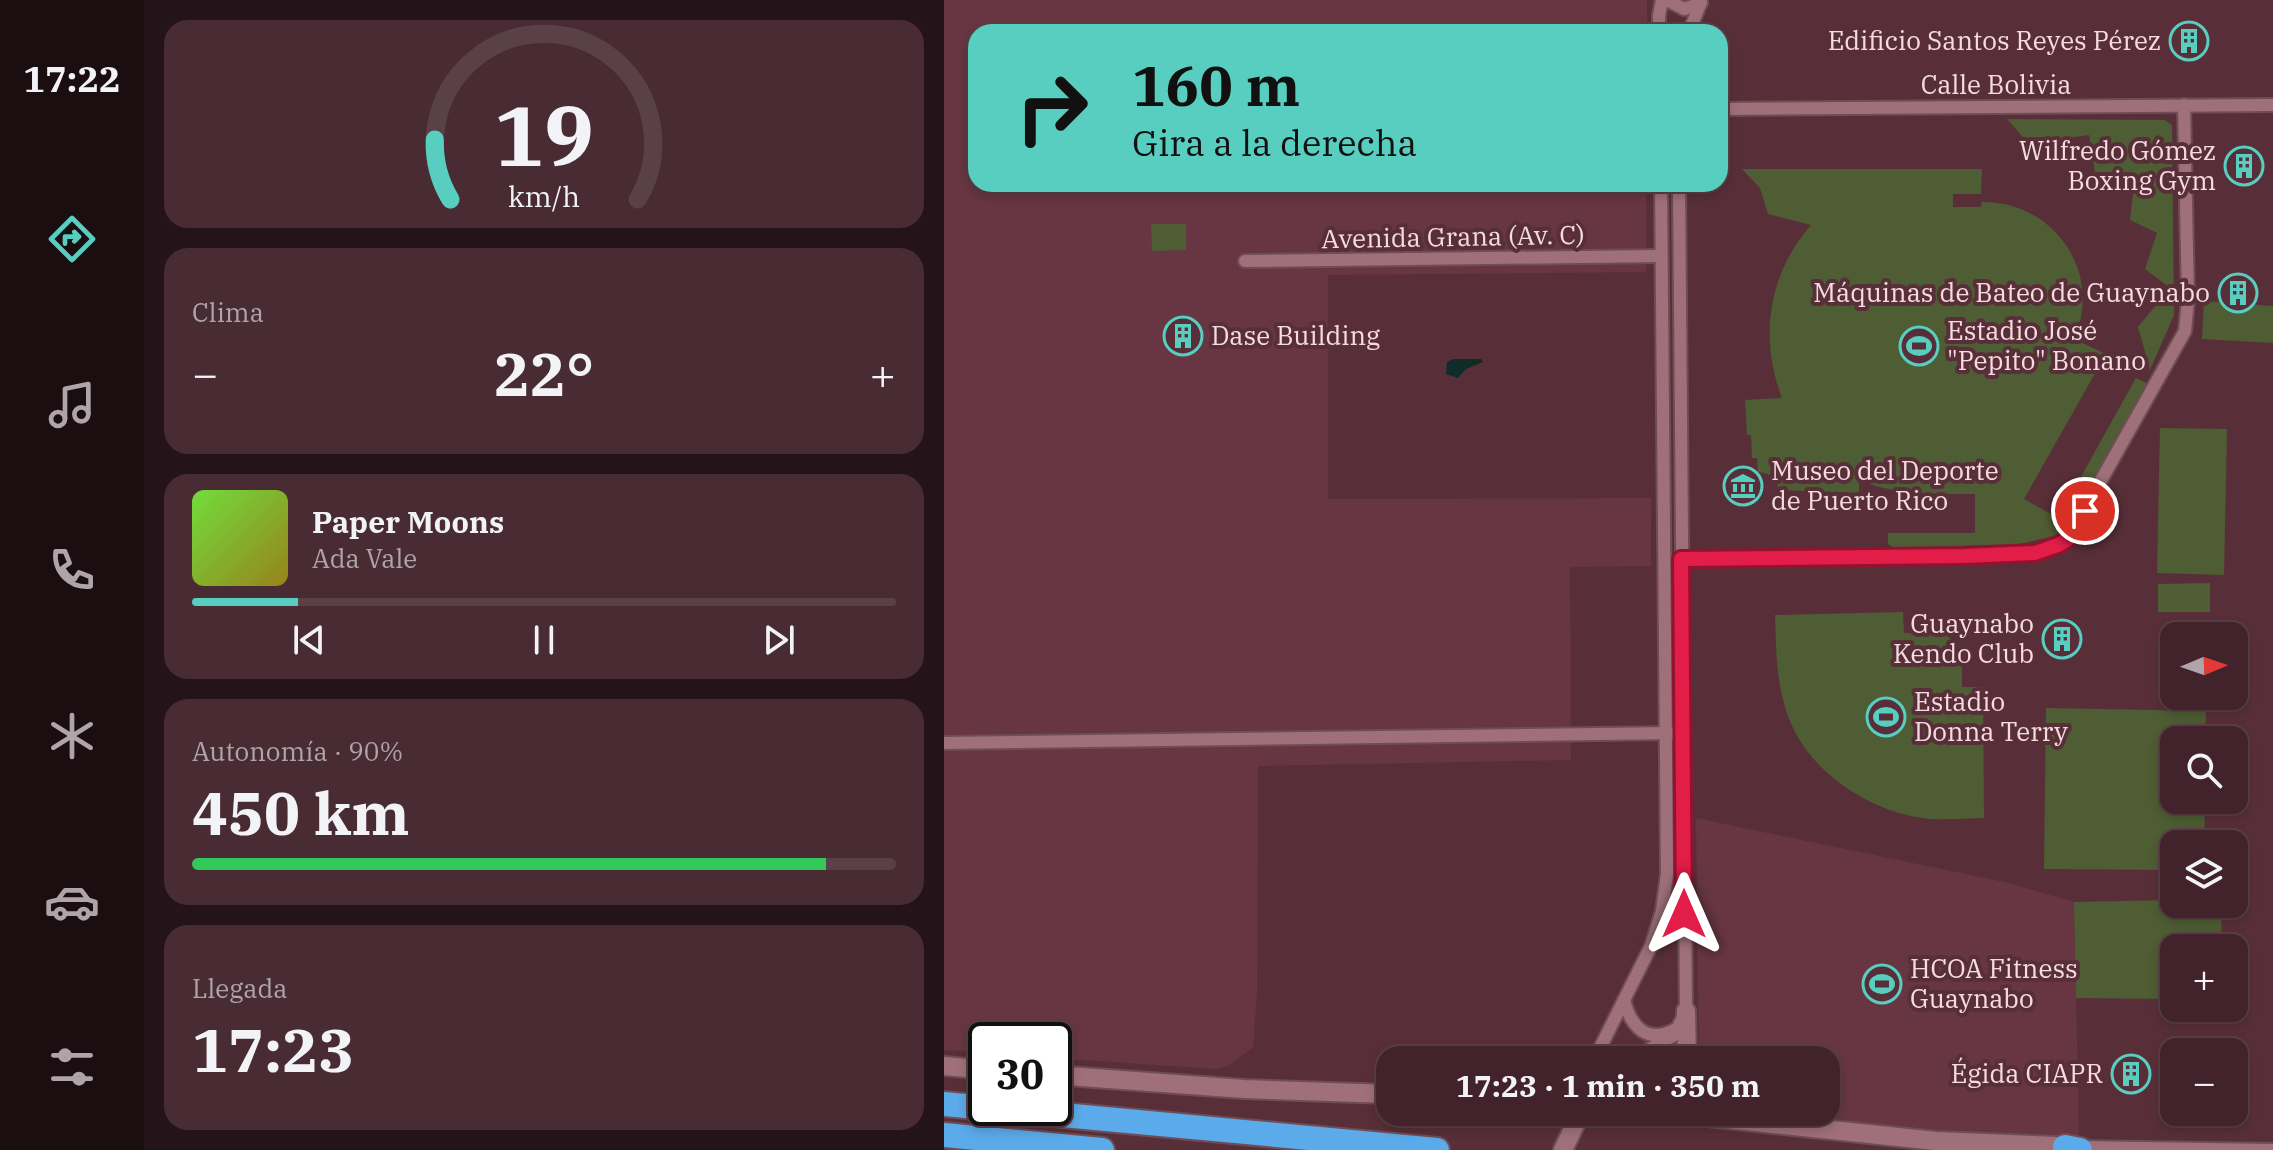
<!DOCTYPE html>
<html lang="es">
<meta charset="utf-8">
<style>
body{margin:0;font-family:"IBM Plex Serif",serif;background:#492b33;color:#f1f3f6;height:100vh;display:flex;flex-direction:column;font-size:30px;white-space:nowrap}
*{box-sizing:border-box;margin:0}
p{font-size:26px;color:#aea4a9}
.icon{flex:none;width:44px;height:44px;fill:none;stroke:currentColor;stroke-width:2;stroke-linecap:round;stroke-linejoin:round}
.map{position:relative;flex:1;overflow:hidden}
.side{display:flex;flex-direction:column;gap:20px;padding:20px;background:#241318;width:800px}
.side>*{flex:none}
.top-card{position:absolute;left:24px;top:24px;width:760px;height:168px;border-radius:24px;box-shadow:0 4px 12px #0003,0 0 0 2px #5a4047;background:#58cec0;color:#111;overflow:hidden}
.needle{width:52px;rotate:88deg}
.buttons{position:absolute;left:1216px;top:622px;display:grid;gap:16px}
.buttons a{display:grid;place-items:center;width:88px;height:88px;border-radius:16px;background:#42232b;box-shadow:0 4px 12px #0003,0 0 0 2px #5a4047;font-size:40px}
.speed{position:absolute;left:24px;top:1022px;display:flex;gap:16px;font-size:40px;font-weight:700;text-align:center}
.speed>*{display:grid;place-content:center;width:104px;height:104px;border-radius:50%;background:#42232b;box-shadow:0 4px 12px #0003,0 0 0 2px #5a4047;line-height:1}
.speed .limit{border:4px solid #111;border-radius:12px;background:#fff;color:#111}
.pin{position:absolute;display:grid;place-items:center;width:68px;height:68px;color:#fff;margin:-34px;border:4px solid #fff;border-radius:50%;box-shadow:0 2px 8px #0007}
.me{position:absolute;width:88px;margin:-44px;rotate:0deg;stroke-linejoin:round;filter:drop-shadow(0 0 6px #0008)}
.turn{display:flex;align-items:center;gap:28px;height:168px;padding:0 32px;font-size:36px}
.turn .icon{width:104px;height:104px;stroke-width:2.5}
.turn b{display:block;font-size:56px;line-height:68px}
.big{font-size:60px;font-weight:800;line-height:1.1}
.side .card{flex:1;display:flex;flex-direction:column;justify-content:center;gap:12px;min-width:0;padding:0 28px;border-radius:24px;background:#492b33}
.side .dial{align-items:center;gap:0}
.dial svg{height:208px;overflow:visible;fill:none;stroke:#5a4047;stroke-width:7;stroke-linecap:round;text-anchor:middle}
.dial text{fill:#f1f3f6;stroke:none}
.song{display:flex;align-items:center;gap:24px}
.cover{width:96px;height:96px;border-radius:12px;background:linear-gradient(135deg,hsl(100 70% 55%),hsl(50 70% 35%))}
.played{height:8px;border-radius:4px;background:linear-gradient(90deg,#58cec0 15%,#5a4047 15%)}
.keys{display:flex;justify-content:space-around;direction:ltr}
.heat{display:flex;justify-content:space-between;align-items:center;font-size:44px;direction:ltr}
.charge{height:12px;border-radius:6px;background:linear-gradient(90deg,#34c759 90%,#5a4047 0)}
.trip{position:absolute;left:432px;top:1046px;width:464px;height:80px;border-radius:24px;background:#42232b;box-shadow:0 4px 12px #0003,0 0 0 2px #5a4047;font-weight:800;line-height:80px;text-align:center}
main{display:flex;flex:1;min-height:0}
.dock{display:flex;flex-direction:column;width:144px;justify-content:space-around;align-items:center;background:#1a0e11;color:#aea4a9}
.dock .icon{width:56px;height:56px}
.dock .active{color:#58cec0}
.dock b{font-size:36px;color:#f1f3f6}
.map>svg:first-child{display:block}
.built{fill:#673642}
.green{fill:#4e5d33}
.water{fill:#0e2d29}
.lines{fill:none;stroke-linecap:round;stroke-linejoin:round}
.street-casing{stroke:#6f4d56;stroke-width:16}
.secondary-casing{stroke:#6f4d56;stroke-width:22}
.highway-casing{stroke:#6f4d56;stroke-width:28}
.street{stroke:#9f707a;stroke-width:12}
.secondary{stroke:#9f707a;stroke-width:18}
.highway{stroke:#5baae9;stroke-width:24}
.route-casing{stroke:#92132f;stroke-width:20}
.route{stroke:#e11d48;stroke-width:14}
.labels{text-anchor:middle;stroke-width:8;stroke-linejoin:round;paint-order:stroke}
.poi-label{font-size:26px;fill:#f6dbe0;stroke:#582f39;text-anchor:end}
.street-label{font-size:26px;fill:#f6dbe0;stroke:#582f39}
</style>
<main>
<nav class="dock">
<b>17:22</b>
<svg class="icon active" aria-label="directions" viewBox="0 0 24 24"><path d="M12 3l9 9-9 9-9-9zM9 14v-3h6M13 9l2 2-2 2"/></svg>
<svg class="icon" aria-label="music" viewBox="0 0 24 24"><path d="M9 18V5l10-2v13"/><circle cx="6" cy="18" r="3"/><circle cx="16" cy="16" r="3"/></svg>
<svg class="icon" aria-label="phone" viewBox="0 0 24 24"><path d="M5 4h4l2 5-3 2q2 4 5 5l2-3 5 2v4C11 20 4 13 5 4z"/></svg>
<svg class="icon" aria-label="climate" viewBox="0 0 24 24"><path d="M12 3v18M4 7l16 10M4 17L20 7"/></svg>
<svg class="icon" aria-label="car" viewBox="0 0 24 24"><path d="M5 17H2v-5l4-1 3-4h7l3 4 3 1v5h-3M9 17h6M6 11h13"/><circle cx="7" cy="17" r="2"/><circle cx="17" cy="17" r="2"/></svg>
<svg class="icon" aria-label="filters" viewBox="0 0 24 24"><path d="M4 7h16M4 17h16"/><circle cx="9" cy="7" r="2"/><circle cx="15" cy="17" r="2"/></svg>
</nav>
<section class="side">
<div class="card dial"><svg viewBox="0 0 100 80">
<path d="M14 69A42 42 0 1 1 86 69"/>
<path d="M14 69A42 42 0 0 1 8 46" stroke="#58cec0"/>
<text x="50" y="56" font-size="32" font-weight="700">19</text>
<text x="50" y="72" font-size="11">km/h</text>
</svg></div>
<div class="card"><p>Clima</p>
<div class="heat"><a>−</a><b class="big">22°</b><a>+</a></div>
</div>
<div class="card">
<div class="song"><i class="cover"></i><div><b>Paper Moons</b><p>Ada Vale</p></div></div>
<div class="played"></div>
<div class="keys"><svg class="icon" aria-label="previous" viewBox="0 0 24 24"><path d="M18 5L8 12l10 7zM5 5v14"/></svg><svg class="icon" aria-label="pause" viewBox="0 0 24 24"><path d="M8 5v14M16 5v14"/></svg><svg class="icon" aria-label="next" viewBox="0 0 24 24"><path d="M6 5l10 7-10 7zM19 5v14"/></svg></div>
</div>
<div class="card"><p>Autonomía · 90%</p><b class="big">450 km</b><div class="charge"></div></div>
<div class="card"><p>Llegada</p><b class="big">17:23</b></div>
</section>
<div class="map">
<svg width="1329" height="1150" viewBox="0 0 1329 1150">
<rect width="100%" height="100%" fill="#582f39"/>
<g class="built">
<polygon points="0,0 703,0 703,32 32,32 32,184 702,184 702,272 384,275 384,499 707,498 707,566 626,567 627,760 314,766 313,995 309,1047 284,1066 272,1069 110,1058 110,1040 42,1040 42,1053 0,1050"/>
<polygon points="752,818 1065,883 1130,902 1135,1136 1048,1135 905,1123 822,1112 882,1112 882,1060 755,1060"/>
</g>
<g class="green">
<polygon points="1063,119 1221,120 1228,125 1230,315 1206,370 1194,327 1226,288 1201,269 1213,233 1186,220 1191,175 1151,172 1145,135 1085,144"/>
<path d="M798,169H1038L1037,194H1009V207H1037L1038,202C1109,201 1160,272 1130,339L1162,354L1080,499L1114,518L1192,378L1204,384L1118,534L1076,544L950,548L944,544V533H1031V494C996,494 948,495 915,480V493L834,490C833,477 826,473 814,472L813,458H808L807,435H803L801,400L838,398C815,338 824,274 867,225L824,214L816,188Z"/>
<polygon points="207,224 242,224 242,250 208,251"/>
<polygon points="1260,301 1329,306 1329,343 1258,339"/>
<polygon points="1216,428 1283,429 1280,575 1213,573"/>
<polygon points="1266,583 1266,612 1214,612 1214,584"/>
<path d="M959,612L960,633H1000L1018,649V687H1039L1040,818C1020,818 999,821 978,818C919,809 858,767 841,707C832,677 832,646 831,615Z"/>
<polygon points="1102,708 1262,711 1261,740 1230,740 1230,800 1261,800 1260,844 1230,844 1230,870 1100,869"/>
<polygon points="1230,900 1230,904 1278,904 1277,948 1230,948 1230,999 1132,998 1130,902"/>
</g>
<polygon class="water" points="509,359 537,359 539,362 522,369 514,378 502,374 503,362"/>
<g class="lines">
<defs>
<g id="street">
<polyline points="723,0 740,9 757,3"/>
<polyline points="715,32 715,15 718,0"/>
<polyline points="745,32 757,2"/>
<polyline points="776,109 1329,105"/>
<polyline points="301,261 717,256"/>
<polyline points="737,559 1067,555 1102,550 1124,539 1241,331 1244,300 1240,105"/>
<polyline points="0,743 729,733"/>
<path d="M680,1000C687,1027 703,1045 732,1029"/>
<polyline points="650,1060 707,946 718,911 723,874 717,184"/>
<polyline points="687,1060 730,1035 742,1011 735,184"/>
<polyline points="1132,1147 1329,1150"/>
</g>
<g id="secondary">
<polyline points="742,1011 743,1060"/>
<polyline points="0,1066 42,1070"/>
<polyline points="110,1075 300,1089 446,1094"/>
<polyline points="716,1112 992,1141 1112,1146"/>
<polyline points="619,1150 637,1112"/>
</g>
<g id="highway">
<polyline points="0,1104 42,1108"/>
<polyline points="44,1108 493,1150"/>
<polyline points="0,1135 158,1150"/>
<polyline points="1121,1147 1136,1150"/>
</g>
</defs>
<use href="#street" class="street-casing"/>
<use href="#secondary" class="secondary-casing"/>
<use href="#highway" class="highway-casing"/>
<use href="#street" class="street"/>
<use href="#secondary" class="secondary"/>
<use href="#highway" class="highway"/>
</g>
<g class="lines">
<defs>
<polyline id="route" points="740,914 737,559 1021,556 1091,553 1114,545 1124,539 1141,511"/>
</defs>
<use href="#route" class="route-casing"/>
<use href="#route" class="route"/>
</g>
<defs>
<symbol id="building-ring" viewBox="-11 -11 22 22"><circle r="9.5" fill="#582f39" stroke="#58cec0" stroke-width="1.5"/><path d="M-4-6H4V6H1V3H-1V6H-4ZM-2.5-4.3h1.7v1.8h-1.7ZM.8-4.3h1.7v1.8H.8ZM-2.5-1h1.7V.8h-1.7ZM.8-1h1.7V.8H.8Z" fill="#58cec0"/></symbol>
<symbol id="stadium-ring" viewBox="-11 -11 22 22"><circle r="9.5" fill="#582f39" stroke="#58cec0" stroke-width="1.5"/><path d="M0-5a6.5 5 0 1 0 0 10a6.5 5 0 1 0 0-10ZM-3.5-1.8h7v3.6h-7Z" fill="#58cec0"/></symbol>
<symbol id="museum-ring" viewBox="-11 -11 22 22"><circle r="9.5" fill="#582f39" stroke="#58cec0" stroke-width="1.5"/><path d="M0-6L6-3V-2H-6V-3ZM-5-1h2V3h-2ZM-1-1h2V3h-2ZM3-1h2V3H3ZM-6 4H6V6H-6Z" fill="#58cec0"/></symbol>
</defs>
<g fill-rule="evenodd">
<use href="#building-ring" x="1223" y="19" width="44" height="44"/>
<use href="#building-ring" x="1278" y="144" width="44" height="44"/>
<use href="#building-ring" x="1272" y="271" width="44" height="44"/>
<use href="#building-ring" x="217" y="314" width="44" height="44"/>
<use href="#stadium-ring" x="953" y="324" width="44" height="44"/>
<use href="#museum-ring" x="777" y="464" width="44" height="44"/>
<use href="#building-ring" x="1096" y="617" width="44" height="44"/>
<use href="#stadium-ring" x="920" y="695" width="44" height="44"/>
<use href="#stadium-ring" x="916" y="962" width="44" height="44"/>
<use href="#building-ring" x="1165" y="1052" width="44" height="44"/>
</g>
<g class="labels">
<g class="poi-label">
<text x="1217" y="50">Edificio Santos Reyes Pérez</text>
<text x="1272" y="160">Wilfredo Gómez<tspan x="1272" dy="30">Boxing Gym</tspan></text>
<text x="1266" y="302">Máquinas de Bateo de Guaynabo</text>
<text x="1003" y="340" text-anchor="start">Estadio José<tspan x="1003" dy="30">"Pepito" Bonano</tspan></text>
<text x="267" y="345" text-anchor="start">Dase Building</text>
<text x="827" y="480" text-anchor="start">Museo del Deporte<tspan x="827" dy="30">de Puerto Rico</tspan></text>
<text x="1090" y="633">Guaynabo<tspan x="1090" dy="30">Kendo Club</tspan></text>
<text x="970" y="711" text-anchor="start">Estadio<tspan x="970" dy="30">Donna Terry</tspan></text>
<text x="966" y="978" text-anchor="start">HCOA Fitness<tspan x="966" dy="30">Guaynabo</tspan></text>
<text x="1159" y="1083">Égida CIAPR</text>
</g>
<g class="street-label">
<text x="1052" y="94">Calle Bolivia</text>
<text transform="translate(509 237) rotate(-1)" y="9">Avenida Grana (Av. C)</text>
</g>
</g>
</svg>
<div class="buttons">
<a><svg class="needle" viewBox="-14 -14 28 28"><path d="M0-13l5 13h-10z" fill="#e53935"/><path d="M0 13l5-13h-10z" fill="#aea4a9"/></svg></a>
<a><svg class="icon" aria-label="search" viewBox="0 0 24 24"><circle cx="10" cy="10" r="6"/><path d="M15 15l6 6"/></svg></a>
<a><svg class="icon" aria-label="layers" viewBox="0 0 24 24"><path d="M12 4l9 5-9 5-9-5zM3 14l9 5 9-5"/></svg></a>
<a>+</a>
<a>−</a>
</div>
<div class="speed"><div class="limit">30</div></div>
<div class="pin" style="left:1141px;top:511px;background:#d93025"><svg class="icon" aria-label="arrive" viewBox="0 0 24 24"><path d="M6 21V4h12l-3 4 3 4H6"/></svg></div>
<svg class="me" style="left:740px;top:914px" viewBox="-20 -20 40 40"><path d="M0-17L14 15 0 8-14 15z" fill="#e11d48" stroke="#fff" stroke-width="4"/></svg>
<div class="trip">17:23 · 1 min · 350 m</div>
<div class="top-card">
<div class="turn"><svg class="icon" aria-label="right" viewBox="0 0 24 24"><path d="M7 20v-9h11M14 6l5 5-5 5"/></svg><div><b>160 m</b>Gira a la derecha</div></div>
</div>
</div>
</main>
